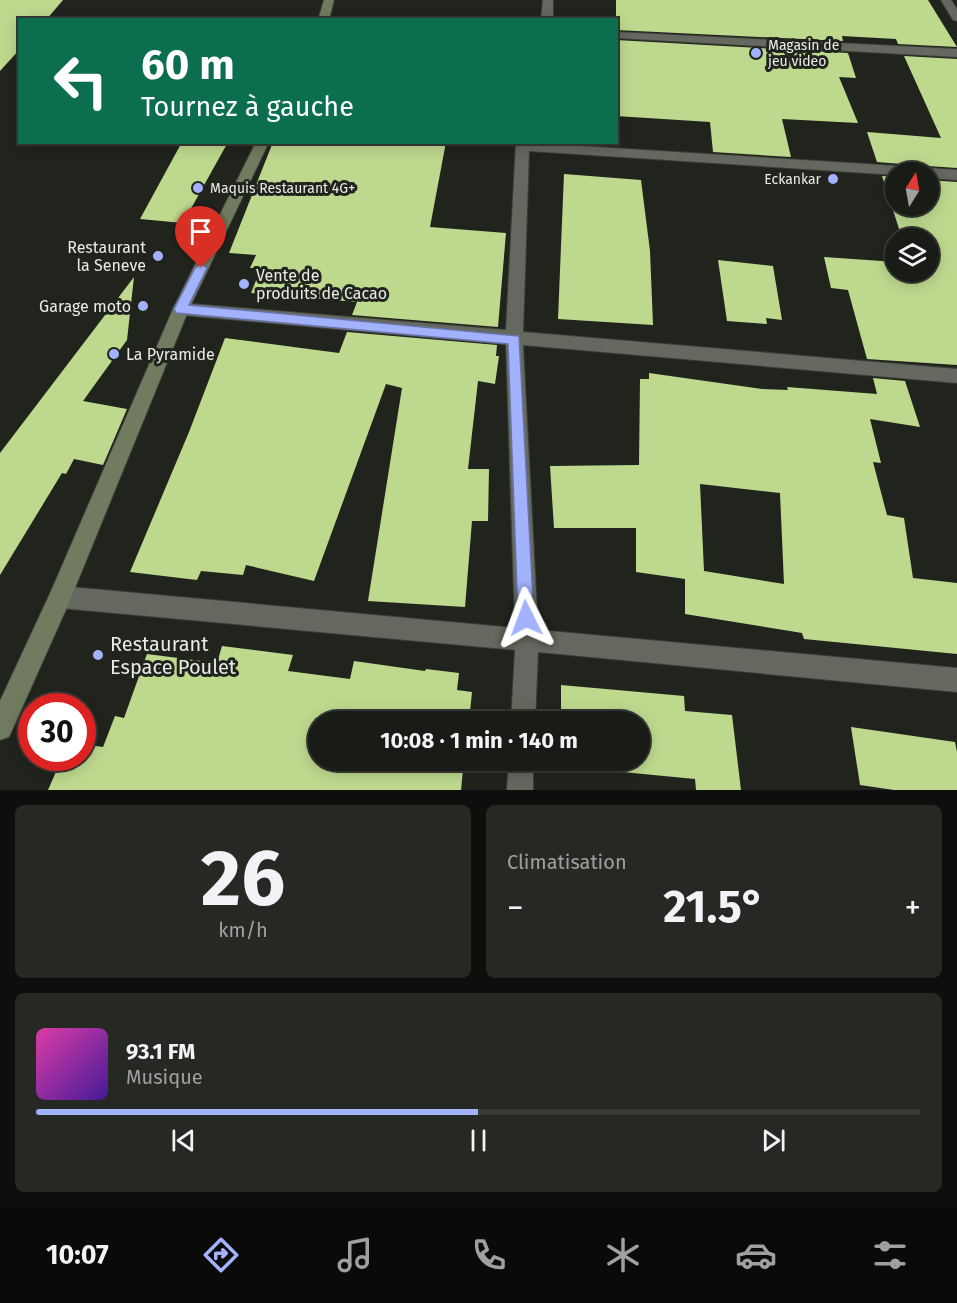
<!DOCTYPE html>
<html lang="fr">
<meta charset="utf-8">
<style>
body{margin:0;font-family:"Fira Sans",sans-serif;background:#262823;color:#f1f3f6;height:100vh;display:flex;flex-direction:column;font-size:22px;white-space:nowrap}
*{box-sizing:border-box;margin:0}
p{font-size:20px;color:#9fa1a1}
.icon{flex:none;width:33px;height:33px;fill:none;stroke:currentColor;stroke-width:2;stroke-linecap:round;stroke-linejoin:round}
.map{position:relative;height:790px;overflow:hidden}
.sheet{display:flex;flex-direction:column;gap:15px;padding:15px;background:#0e0f0c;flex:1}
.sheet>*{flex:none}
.banner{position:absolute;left:18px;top:18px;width:600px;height:126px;border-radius:0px;box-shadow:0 3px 15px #0003,0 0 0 2px #373935;background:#0b6e4f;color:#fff;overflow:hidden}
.needle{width:39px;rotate:11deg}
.fabs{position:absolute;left:885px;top:162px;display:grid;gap:12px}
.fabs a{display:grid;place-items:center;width:54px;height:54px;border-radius:50%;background:#191b16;box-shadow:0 3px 15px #0003,0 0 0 2px #373935;font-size:30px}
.speed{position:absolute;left:18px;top:693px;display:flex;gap:12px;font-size:30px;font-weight:700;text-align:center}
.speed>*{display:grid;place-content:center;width:78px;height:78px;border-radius:50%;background:#191b16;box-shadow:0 3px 15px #0003,0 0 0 2px #373935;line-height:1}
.speed .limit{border:9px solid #d22;background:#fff;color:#111}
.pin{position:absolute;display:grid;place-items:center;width:51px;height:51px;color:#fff;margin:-62px -26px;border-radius:50% 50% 50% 0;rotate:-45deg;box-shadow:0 0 6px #0007}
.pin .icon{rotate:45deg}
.me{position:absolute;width:66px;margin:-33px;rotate:357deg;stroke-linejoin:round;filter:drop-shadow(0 0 4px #0008)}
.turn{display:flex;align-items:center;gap:21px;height:126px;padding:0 24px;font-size:27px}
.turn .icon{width:78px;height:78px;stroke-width:2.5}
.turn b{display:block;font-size:42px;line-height:51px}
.big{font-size:45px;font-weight:700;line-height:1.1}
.sheet .card{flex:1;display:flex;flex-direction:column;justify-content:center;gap:9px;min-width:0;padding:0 21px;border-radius:9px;background:#262823}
.sheet .dial{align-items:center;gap:0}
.dial b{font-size:78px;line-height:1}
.song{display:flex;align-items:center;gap:18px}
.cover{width:72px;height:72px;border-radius:9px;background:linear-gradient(135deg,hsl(320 70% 55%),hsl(260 70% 35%))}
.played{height:6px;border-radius:3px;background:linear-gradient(90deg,#a2b2fd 50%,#373935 50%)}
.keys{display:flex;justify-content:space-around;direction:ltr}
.heat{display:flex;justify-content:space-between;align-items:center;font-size:33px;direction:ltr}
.sheet .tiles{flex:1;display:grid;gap:15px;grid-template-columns:1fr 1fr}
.card:last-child{grid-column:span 2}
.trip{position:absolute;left:308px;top:711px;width:342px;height:60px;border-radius:30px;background:#191b16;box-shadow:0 3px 15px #0003,0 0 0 2px #373935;font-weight:700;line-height:60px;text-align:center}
.dock{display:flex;height:96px;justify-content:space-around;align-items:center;background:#0a0b09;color:#9fa1a1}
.dock .icon{width:42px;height:42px}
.dock .selected{color:#a2b2fd}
.dock b{font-size:27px;color:#f1f3f6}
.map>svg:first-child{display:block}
.building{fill:#bed98e;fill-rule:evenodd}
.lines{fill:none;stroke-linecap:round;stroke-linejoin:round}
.street-casing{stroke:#3c3f38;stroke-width:2}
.secondary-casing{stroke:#3c3f38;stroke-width:2}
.street{fill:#65685f;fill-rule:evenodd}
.secondary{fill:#717b5f;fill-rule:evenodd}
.route{fill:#a2b2fd;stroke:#6974a4;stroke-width:1.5}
.poi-dot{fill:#a2b2fd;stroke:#21241d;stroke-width:2}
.labels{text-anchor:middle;stroke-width:6;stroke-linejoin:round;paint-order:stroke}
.far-poi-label{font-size:14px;fill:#e9ebe5;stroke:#21241d;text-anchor:start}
.poi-label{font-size:16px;fill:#e9ebe5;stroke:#21241d;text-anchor:end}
.near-poi-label{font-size:20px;fill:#e9ebe5;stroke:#21241d;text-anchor:start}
</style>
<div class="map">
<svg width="957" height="790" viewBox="0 0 957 790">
<rect width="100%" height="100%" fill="#21241d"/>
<g class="building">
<polygon points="0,0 63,0 46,20 20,20 20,49 0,71"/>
<polygon points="616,0 928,0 957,47 898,44 896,39 842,36 843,41 616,30"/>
<polygon points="616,40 848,53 856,78 839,77 858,123 782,119 791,157 713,152 710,122 616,116"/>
<polygon points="904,56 957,59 957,168 928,166 922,169 915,165 877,162 867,132 941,138"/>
<polygon points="182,142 228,142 183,223 140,219"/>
<polygon points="273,142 446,142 430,227 506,233 498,327 352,315 357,302 251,293 261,268 250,268 256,255 229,253"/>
<polygon points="564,174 641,180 650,251 653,325 558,319"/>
<polygon points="882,176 896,177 896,206 928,206 928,180 957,182 957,365 867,359 848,290 831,288 824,257 896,262 896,272 928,272 928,238 902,238"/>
<polygon points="718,260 773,266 782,320 766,318 767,324 727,321"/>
<polygon points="134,277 127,340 83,401 127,409 103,465 74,459 66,474 62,473 0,575 0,453"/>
<polygon points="347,332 497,345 496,356 499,356 495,384 478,381 468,469 489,469 488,521 472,521 465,607 368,601 402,388 386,384 314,581 246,565 243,575 201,571 197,580 130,572 189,432 225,338 339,353"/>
<path d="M649,373L762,389L788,390L787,387L877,394L873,378L905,381L920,427L870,419L881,463L873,462L887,515L904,518L913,578L957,583V654L804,639L802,633L685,614V579L636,572V528H554L550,466L639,465L640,379H649ZM700,484L780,493L784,584L704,571Z"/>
<polygon points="222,646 293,655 288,671 350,679 354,661 425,671 426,669 459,673 457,690 472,692 469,722 318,722 318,760 464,760 461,790 48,790 62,758 82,758 82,744 103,747 115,716 124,718 147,654 217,663"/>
<polygon points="561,685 684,696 685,711 732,715 741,790 696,790 695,779 560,766 560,760 639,760 639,722 561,722"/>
<polygon points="851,727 955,742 957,752 957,790 894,790 860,785"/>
</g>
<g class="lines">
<defs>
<g id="street">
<polygon points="543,0 553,0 553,20 541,20"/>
<polygon points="941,0 951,0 957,9 957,21 953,20"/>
<polygon points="616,32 957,49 957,57 616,38"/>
<polygon points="516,142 915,167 922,172 928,168 957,170 957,180 928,178 928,172 896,172 896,175 529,151 523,332 957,369 957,383 523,345 538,630 957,668 957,692 538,652 535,722 511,722 515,650 60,608 52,605 49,597 52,589 60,586 515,628 506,344 181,315 175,313 173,309 175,305 181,303 506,330"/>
<polygon points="509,760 533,760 533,790 507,790"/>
</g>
<g id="secondary">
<polygon points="324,0 334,0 329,20 318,20"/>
<polygon points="256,142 269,142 189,309 68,605 9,737 0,740 0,701 52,589 173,309"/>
</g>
</defs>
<use href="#street" class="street-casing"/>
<use href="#secondary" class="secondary-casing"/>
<use href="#street" class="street"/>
<use href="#secondary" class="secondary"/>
</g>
<polygon class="route" points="201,263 207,268 189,305 519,336 534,618 532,623 526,626 520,623 518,618 508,344 176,313 174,309 195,268"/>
<g class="poi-dot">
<circle cx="756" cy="53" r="6"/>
<circle cx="833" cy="179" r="6"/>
<circle cx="198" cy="188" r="6"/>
<circle cx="158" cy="256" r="6"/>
<circle cx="244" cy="284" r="6"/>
<circle cx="143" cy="306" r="6"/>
<circle cx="114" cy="354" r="6"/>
<circle cx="98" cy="655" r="6"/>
</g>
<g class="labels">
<g class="far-poi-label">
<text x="768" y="50">Magasin de<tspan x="768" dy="16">jeu video</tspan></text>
<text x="821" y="184" text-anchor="end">Eckankar</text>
<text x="210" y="193">Maquis Restaurant 4G+</text>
</g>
<g class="poi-label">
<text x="146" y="253">Restaurant<tspan x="146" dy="18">la Seneve</tspan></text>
<text x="256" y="281" text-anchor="start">Vente de<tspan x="256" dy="18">produits de Cacao</tspan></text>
<text x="131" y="312">Garage moto</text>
<text x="126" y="360" text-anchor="start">La Pyramide</text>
</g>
<g class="near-poi-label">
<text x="110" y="651">Restaurant<tspan x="110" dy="23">Espace Poulet</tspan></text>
</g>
</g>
</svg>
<div class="fabs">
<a><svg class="needle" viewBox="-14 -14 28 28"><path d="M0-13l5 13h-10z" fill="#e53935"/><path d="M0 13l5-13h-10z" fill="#9fa1a1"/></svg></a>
<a><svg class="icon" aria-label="layers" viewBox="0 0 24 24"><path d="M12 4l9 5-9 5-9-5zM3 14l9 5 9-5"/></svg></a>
</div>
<div class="speed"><div class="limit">30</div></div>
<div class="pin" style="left:201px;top:268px;background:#d93025"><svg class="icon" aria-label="arrive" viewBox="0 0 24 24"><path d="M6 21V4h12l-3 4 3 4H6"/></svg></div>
<svg class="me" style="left:526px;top:618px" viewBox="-20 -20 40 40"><path d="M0-17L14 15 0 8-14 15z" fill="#a2b2fd" stroke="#fff" stroke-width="4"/></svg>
<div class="trip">10:08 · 1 min · 140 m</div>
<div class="banner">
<div class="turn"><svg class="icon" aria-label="left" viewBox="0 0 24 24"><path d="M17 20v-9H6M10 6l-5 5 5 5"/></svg><div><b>60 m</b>Tournez à gauche</div></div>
</div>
</div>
<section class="sheet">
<div class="tiles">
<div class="card dial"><b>26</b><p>km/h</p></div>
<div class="card"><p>Climatisation</p>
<div class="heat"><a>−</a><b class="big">21.5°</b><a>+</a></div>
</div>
<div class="card">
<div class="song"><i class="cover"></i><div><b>93.1 FM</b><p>Musique</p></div></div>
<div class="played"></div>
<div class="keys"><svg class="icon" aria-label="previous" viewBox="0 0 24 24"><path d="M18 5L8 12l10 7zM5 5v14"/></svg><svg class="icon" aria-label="pause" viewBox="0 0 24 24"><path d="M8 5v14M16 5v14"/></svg><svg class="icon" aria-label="next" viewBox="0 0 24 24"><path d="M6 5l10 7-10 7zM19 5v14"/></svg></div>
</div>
</div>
</section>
<nav class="dock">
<b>10:07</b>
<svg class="icon selected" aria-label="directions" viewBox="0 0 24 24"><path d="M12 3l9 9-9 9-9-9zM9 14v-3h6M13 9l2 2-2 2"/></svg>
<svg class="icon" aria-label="music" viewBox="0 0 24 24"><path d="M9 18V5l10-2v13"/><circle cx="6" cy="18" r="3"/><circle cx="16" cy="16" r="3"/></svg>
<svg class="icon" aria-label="phone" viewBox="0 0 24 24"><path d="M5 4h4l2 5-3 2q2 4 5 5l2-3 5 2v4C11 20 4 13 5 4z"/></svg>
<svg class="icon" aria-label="climate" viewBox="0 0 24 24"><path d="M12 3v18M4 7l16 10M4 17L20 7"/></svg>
<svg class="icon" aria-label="car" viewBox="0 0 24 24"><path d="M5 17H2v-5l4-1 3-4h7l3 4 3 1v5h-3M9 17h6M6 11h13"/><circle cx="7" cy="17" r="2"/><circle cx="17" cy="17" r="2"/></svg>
<svg class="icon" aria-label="filters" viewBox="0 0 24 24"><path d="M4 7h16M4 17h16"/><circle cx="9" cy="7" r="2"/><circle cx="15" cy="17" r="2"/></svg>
</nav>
